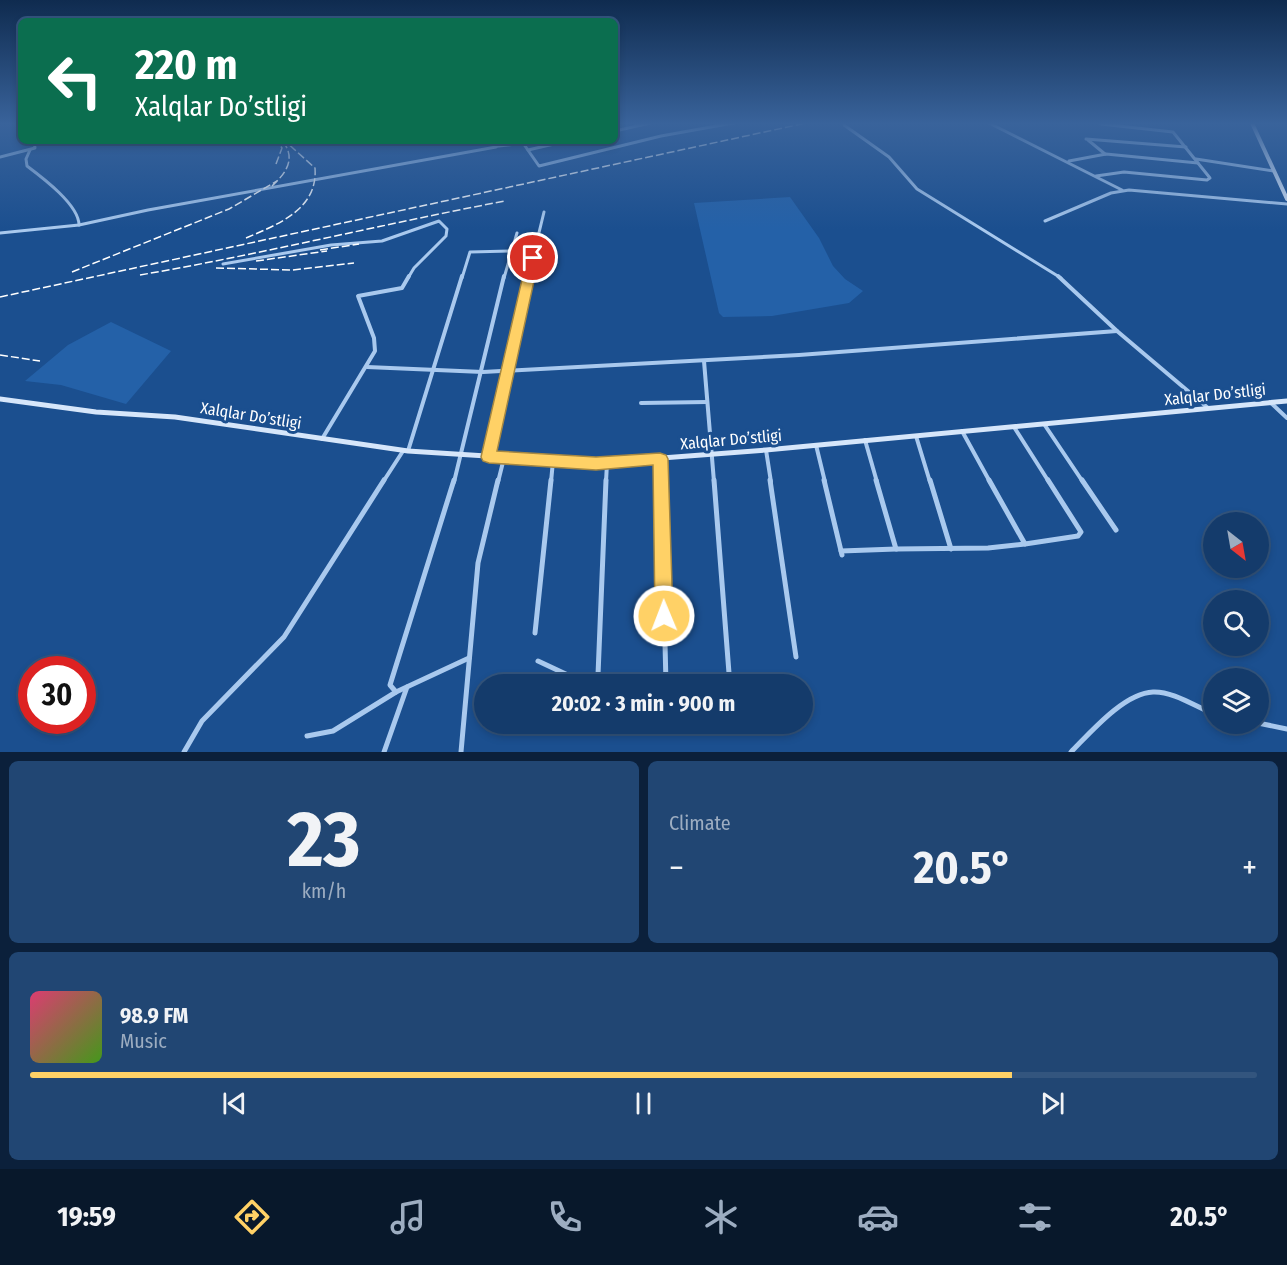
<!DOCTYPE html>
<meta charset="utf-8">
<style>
body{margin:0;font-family:"Fira Sans Condensed",sans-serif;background:#214673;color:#f1f3f6;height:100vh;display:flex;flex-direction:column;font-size:22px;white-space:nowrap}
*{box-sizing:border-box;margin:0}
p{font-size:20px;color:#9dadc1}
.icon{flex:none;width:33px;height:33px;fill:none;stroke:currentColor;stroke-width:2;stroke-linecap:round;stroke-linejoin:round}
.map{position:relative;height:752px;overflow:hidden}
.side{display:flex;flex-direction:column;gap:9px;padding:9px;background:#0b203b;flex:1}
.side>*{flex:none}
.hud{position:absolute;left:18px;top:18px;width:600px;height:126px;border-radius:9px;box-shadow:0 3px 9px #0003,0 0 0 2px #33557e;background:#0b6e4f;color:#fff;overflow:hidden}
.needle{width:39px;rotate:149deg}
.controls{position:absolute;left:1203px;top:512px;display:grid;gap:12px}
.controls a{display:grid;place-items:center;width:66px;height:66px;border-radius:50%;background:#143b6b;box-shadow:0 3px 9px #0003,0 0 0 2px #33557e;font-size:30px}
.speed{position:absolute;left:18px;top:656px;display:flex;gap:12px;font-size:30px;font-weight:700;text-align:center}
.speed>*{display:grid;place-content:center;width:78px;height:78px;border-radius:50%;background:#143b6b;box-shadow:0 3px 9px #0003,0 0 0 2px #33557e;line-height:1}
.speed .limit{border:9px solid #d22;background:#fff;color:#111}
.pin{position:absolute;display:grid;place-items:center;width:51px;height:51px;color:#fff;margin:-26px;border:3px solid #fff;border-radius:50%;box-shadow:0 2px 6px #0007}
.me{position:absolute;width:66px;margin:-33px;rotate:359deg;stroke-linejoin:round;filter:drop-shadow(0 0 4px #0008)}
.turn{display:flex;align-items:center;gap:21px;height:126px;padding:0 18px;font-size:27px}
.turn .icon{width:78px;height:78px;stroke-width:2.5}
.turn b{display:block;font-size:42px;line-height:51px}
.big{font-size:45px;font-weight:700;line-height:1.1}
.side .card{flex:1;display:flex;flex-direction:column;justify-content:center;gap:9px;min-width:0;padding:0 21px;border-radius:9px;background:#214673}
.side .dial{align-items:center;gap:0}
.dial b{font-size:78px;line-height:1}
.song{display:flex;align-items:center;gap:18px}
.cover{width:72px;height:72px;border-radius:9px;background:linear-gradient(135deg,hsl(340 70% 55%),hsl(100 70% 35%))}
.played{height:6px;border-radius:3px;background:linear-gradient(90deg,#ffd166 80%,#33557e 80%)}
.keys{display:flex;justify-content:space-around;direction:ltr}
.heat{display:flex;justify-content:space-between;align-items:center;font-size:33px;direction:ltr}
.side .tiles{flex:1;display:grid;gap:9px;grid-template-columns:1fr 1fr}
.card:last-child{grid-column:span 2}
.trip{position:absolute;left:474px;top:674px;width:339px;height:60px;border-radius:30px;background:#143b6b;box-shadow:0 3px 9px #0003,0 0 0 2px #33557e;font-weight:700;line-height:60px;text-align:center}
.tab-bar{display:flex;height:96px;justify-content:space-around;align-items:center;background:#08182b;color:#9dadc1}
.tab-bar .icon{width:42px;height:42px}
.tab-bar .selected{color:#ffd166}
.tab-bar b{font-size:27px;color:#f1f3f6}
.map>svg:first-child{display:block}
.green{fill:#2461a8}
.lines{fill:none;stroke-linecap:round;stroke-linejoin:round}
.minor-far2{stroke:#a9c9ee;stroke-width:3}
.minor-far1{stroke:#a9c9ee;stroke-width:4}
.minor{stroke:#a9c9ee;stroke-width:5}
.secondary-far1{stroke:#d6e6fa;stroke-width:4}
.secondary{stroke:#d6e6fa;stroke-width:5}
.rail{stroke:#fff;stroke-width:1.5;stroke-dasharray:8 3;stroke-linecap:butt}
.route{fill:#ffd166;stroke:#a68842;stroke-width:1.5}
.labels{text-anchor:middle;stroke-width:6;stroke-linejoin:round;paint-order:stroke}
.street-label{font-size:16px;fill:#fff;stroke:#1b4f8f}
</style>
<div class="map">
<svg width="1287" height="752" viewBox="0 0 1287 752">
<rect width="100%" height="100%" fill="#1b4f8f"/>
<g class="green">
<polygon points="790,197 819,238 833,266 845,279 863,291 849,303 772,316 723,317 719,313 694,203"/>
<polygon points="111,322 171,351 126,404 61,385 25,381 68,345"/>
</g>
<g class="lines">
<g class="minor-far2">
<polyline points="989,123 1122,190"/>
<polyline points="844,125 889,157 917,189 1061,278"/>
<polyline points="615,131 650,123"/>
<polyline points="1086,139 1186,147"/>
<polyline points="1088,140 1105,154"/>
<polyline points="499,146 523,143 539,166 661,136 733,123"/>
<path d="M30,150L26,159L27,166C43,178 79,205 79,225"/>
<polyline points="528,150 567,141"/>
<polyline points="0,157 35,148 34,141"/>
<polyline points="1196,159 1274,171"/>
<polyline points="1069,161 1106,154 1198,163"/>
<polyline points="1096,176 1124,172 1207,180 1210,178 1173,132 1101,124 1105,123"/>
<polyline points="1045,221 1111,193 1129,190 1287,204"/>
<polyline points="0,233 79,225 148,210 496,147 501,144 501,141"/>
<polyline points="223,264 331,245 382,241 439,221 447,229 446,236 414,268 408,278"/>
<polyline points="462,278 470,252 510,251"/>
<polyline points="504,278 517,233"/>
<polyline points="528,278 544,212"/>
</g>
<g class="minor-far1">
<polyline points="1058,276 1117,331 1208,408"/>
<polyline points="704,361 714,482"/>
<polyline points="367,367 483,372 799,355 1117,331"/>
<polyline points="1270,402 1287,418"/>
<polyline points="641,403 707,402"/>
<polyline points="1044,424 1083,482"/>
<polyline points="1014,427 1049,482"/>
<polyline points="962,431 990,482"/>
<polyline points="916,436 930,482"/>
<polyline points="322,439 375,351 374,338 358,296 402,288 409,276"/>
<polyline points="865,440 877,482"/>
<polyline points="816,445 825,482"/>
<polyline points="766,450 771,482"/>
<polyline points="408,451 462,276"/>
<polyline points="489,456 528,276"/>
<polyline points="661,459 662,482"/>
<polyline points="383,482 403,451"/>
<polyline points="454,482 504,276"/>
<polyline points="498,482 504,458"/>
<polyline points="551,482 553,461"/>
<polyline points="606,482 607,463"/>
</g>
<g class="minor">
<polyline points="661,480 666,684"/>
<polyline points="714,480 729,673"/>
<polyline points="770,480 796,657"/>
<polyline points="824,480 842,555"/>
<polyline points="876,480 896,549 988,548 1025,544 989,480"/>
<polyline points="930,480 951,549"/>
<polyline points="1082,480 1116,530"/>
<polyline points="1025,544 1078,536 1081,532 1048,480"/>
<polyline points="841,551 896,549"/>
<polyline points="535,633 551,480"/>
<polyline points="538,661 587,684"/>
<polyline points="594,684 597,682 598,675 606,480"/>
<polyline points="396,692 390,685 454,480"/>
<polyline points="1258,723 1287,729"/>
<polyline points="307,736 333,731 396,692 469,658"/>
<polyline points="184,752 202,721 284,637 384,480"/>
<polyline points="384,752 407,687"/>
<polyline points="461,752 478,563 498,480"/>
<path d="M1071,752C1090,733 1124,693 1153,692C1173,691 1196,707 1214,714"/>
</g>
<polyline class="secondary-far1" points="1252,123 1287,199"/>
<polyline class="secondary" points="0,399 96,412 175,417 408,451 596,463 766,450 1287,401"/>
<g class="rail">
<polyline points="303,141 330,143 350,141"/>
<polyline points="276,164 282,148 277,141"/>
<path d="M272,186C285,174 296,160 284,143"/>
<path d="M246,238C279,224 318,209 315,168L285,141"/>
<polyline points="320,250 359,244"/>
<polyline points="256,261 327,251"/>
<polyline points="216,268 292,270 354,263"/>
<polyline points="72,272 229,209 277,181"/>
<path d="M140,275C262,254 383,224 505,201"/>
<polyline points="0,297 806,123"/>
<polyline points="0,355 40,361"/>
</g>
</g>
<linearGradient id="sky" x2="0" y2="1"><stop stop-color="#0f2b4f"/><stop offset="0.54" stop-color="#39639b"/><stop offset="1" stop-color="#39639b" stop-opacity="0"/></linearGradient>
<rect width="1287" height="229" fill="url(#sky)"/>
<polygon class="route" points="533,255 539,258 497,451 596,457 660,453 666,455 668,459 673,616 671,623 664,625 658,623 655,616 653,465 596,470 489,463 483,461 481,457 527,258"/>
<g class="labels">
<g class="street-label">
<text transform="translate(1215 394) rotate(-6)" y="6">Xalqlar Do’stligi</text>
<text transform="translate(251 415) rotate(9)" y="6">Xalqlar Do’stligi</text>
<text transform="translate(731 439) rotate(-5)" y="6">Xalqlar Do’stligi</text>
</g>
</g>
</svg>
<div class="controls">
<a><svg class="needle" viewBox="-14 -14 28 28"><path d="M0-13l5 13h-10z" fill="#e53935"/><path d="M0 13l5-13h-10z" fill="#9dadc1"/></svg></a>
<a><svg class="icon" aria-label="search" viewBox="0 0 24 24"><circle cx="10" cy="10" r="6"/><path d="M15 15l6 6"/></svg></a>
<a><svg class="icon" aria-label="layers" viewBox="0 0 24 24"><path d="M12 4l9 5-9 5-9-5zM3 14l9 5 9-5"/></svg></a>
</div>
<div class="speed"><div class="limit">30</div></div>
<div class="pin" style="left:533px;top:258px;background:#d93025"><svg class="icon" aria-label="arrive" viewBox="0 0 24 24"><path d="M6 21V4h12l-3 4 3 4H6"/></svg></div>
<svg class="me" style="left:664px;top:616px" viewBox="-20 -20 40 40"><circle r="17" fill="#ffd166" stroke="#fff" stroke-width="3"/><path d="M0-11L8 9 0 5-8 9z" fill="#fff"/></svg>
<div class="trip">20:02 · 3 min · 900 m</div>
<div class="hud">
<div class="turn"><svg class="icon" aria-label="left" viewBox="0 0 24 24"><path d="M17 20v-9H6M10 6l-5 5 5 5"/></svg><div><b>220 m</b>Xalqlar Do’stligi</div></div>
</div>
</div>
<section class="side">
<div class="tiles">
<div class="card dial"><b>23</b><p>km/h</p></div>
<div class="card"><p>Climate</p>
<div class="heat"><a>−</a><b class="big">20.5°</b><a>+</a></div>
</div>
<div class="card">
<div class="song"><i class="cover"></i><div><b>98.9 FM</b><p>Music</p></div></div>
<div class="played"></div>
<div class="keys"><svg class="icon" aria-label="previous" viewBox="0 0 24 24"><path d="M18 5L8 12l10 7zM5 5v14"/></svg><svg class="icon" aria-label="pause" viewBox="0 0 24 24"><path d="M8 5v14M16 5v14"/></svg><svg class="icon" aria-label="next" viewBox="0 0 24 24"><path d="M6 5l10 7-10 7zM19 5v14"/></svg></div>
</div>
</div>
</section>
<nav class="tab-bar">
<b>19:59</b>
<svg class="icon selected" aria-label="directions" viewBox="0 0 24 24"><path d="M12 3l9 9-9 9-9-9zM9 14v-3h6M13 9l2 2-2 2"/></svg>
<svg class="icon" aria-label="music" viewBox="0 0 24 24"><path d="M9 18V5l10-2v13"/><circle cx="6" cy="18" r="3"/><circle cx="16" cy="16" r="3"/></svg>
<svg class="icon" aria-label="phone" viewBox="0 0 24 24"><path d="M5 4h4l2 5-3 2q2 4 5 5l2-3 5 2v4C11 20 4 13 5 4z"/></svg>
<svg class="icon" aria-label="climate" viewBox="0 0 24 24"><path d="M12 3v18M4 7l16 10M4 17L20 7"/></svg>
<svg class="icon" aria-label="car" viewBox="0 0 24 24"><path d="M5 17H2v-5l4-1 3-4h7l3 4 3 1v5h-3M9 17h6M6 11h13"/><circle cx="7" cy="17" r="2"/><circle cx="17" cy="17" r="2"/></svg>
<svg class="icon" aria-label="filters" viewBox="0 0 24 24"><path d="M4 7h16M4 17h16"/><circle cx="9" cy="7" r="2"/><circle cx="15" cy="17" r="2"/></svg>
<b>20.5°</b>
</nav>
